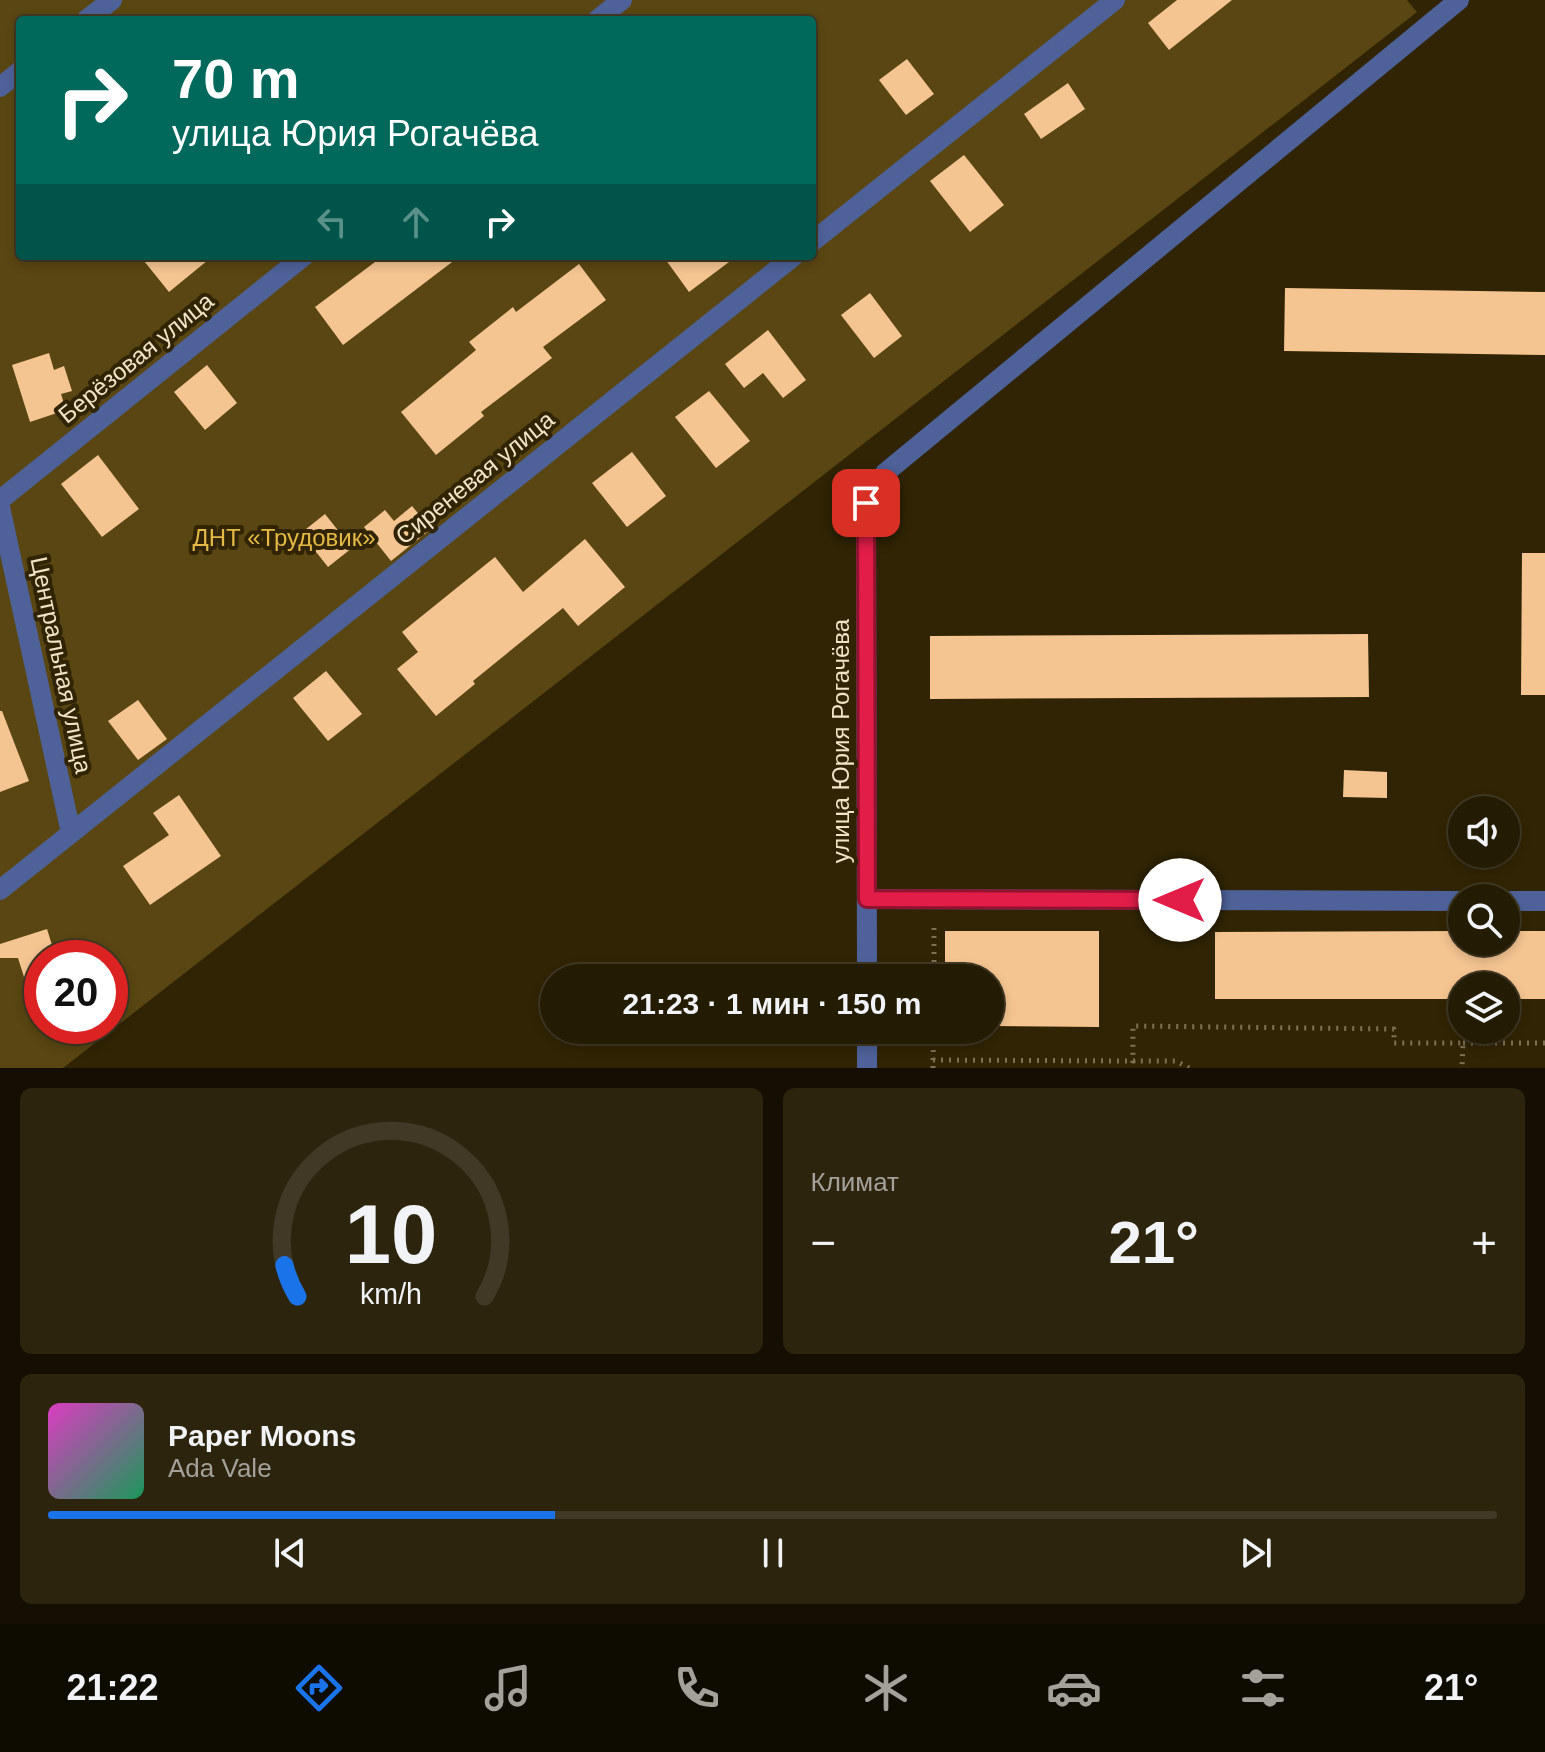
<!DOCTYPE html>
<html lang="ru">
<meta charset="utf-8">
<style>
body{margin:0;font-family:Arial,sans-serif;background:#2c240d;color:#f1f3f6;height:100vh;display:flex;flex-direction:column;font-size:30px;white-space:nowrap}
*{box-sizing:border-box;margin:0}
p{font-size:26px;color:#a3a19a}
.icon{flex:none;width:44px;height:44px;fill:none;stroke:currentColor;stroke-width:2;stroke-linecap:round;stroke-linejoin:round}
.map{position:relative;height:1068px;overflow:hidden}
.details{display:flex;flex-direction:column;gap:20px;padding:20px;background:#140f02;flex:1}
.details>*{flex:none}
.hud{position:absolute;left:16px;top:16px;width:800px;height:244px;border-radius:8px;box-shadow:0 4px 12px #0003,0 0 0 2px #413925;background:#00695c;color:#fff;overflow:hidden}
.fabs{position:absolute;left:1448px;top:796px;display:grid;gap:16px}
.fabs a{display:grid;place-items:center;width:72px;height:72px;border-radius:50%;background:#241b03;box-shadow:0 4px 12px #0003,0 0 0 2px #413925;font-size:40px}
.speed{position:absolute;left:24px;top:940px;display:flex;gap:16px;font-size:40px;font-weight:700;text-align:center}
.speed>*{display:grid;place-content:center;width:104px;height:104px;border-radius:50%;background:#241b03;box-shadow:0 4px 12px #0003,0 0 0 2px #413925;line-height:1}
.speed .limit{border:12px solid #d22;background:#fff;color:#111}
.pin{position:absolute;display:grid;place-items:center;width:68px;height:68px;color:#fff;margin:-34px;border-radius:16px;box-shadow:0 4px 12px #0006}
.me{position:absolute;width:88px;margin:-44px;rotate:270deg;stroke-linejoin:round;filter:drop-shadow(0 0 6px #0008)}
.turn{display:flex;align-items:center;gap:28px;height:168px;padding:0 24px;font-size:36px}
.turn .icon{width:104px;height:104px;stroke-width:2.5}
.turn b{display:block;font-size:56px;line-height:68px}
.lanes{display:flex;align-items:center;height:76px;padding:0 24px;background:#0003;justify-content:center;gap:40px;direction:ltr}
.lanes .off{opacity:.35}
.big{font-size:60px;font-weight:700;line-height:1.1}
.details .widget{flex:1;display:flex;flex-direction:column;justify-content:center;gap:12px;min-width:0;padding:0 28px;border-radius:12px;background:#2c240d}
.details .dial{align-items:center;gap:0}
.dial svg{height:208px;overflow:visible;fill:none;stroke:#413925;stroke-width:7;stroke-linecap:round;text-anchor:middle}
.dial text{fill:#f1f3f6;stroke:none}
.song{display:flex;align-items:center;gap:24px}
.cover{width:96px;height:96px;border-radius:12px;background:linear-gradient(135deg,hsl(310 70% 55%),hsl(150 70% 35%))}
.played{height:8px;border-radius:4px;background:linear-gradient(90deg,#1a73e8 35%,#413925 35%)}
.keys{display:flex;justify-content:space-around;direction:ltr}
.heat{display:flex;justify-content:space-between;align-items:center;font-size:44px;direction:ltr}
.details .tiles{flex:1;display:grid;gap:20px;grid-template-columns:1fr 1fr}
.widget:last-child{grid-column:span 2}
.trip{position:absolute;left:540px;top:964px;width:464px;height:80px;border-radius:40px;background:#241b03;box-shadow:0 4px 12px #0003,0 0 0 2px #413925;font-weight:700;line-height:80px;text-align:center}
.tabs{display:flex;height:128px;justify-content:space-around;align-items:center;background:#0e0b01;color:#a3a19a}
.tabs .icon{width:56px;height:56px}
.tabs .on{color:#1a73e8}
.tabs b{font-size:36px;color:#f1f3f6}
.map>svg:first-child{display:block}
.green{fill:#594612;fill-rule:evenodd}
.building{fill:#f4c491}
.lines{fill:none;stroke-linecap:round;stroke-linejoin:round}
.path{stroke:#7d7152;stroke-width:5;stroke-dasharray:2 6;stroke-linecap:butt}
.minor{stroke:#4e6299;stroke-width:20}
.route-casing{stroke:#92132f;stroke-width:20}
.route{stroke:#e11d48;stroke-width:14}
.labels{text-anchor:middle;stroke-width:8;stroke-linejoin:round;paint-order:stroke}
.street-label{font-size:24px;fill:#f0e4c6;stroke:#302404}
.park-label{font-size:24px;fill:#e4b946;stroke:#302404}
</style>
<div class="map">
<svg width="1545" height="1068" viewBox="0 0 1545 1068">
<rect width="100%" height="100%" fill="#302404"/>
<path class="green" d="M0,0H1407L1417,12L63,1068H0ZM20,20H812V256H20ZM42,958H110V1026H42Z"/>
<g class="building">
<polygon points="1177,0 1232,0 1169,50 1148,23"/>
<polygon points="907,59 934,94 906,115 879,80"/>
<polygon points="1068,83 1085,109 1041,139 1024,114"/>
<polygon points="964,155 1004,205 970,232 930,181"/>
<polygon points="140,256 213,256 169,292"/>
<polygon points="383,256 460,256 343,345 315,307"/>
<polygon points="663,256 737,256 689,292"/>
<polygon points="579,264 606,300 543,347 552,358 481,412 484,416 436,455 401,412 476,350 469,342 513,307 516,312"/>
<polygon points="1285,288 1545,292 1545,355 1284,351"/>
<polygon points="870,293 902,336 874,358 841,315"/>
<polygon points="768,330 806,380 783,398 763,373 744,388 725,364"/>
<polygon points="49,353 54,370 64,366 72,391 61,394 66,410 30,422 12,365"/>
<polygon points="207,365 237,403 205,430 174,392"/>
<polygon points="709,391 750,441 716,468 675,417"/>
<polygon points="632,452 666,496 627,527 592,483"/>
<polygon points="98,455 139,509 102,537 61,484"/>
<polygon points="412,506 431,529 391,561 364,527 385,510 394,521"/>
<polygon points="325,514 352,548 328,567 301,533"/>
<polygon points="585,539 625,587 578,626 563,608 473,681 475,684 436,716 397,669 418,652 402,632 495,557 523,592"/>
<polygon points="1522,553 1545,553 1545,695 1521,695"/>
<polygon points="1368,634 1369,697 930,699 930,636"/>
<polygon points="326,671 362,714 328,741 293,698"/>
<polygon points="138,700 167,739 138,760 108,721"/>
<polygon points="0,711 2,711 29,781 0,792"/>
<polygon points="1344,770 1387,772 1387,798 1343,797"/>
<polygon points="179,795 221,856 150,905 123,866 169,835 153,813"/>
<polygon points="47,929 56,958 42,958 42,1014 36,1015 18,958 0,958 0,944"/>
<polygon points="945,931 1099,931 1099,1027 990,1026 990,978 945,978"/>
<polygon points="1462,931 1462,942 1506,942 1506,931 1545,931 1545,999 1506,999 1506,986 1462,986 1462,999 1215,999 1215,932"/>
</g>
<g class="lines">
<g class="path">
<polyline points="934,978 934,923"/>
<polyline points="1463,1043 1545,1043"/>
<polyline points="933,1060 934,1030"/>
<polyline points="933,1068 933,1060 1133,1061 1133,1068"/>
<polyline points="1189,1068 1176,1061 1133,1061 1133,1026 1394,1029 1394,1043 1463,1043 1462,1068"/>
</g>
<g class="minor">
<polyline points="86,20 112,0"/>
<polyline points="597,20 622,0"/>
<polyline points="0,87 20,71"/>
<polyline points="812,242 1115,0"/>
<polyline points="0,500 304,256"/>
<polyline points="0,507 71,833"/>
<polyline points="0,890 794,256"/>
<polyline points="867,899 1462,901"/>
<polyline points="1506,901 1545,901"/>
<polyline points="867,978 866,503 885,473 1459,0"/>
<polyline points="867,1068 867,1030"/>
</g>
</g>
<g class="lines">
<defs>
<polyline id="route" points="866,503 867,899 1180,900"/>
</defs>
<use href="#route" class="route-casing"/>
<use href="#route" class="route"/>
</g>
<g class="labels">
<g class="street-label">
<text transform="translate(136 358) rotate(-39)" y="8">Берёзовая улица</text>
<text transform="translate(475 478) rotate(-39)" y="8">Сиреневая улица</text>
<text transform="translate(61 665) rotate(78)" y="8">Центральная улица</text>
<text transform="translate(841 741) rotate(-90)" y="8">улица Юрия Рогачёва</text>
</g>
<g class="park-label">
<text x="284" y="546">ДНТ «Трудовик»</text>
</g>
</g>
</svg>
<div class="fabs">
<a><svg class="icon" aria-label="sound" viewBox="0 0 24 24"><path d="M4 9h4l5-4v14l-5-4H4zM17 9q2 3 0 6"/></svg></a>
<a><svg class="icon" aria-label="search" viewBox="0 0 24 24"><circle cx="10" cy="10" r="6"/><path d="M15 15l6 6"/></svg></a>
<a><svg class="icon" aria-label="layers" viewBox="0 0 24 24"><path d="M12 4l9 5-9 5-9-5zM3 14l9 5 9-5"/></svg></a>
</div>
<div class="speed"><div class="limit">20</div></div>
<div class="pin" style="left:866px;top:503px;background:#d93025"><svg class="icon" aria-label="arrive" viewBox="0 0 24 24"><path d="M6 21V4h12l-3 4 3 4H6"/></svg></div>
<svg class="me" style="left:1180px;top:900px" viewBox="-20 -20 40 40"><circle r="19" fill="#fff"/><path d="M0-13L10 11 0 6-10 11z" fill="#e11d48"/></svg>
<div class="trip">21:23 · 1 мин · 150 m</div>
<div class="hud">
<div class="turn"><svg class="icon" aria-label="right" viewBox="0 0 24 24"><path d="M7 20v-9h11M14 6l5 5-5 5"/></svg><div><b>70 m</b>улица Юрия Рогачёва</div></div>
<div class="lanes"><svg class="icon off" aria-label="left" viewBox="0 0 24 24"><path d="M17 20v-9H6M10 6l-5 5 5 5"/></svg><svg class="icon off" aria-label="ahead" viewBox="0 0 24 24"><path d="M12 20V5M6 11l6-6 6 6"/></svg><svg class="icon" aria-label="right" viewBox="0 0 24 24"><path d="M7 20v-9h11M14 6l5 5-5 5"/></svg></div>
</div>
</div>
<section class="details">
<div class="tiles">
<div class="widget dial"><svg viewBox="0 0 100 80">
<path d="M14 69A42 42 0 1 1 86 69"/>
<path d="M14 69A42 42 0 0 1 9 57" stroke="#1a73e8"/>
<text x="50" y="56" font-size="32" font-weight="700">10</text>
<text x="50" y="72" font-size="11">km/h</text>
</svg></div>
<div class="widget"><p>Климат</p>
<div class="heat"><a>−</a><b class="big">21°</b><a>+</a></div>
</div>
<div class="widget">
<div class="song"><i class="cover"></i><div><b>Paper Moons</b><p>Ada Vale</p></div></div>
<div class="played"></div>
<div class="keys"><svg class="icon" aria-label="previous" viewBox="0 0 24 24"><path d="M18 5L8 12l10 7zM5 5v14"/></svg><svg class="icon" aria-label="pause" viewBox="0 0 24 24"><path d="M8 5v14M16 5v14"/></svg><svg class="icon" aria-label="next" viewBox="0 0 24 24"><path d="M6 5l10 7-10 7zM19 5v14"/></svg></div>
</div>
</div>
</section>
<nav class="tabs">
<b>21:22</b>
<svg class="icon on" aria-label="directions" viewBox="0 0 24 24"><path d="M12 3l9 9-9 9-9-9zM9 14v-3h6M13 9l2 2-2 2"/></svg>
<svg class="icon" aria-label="music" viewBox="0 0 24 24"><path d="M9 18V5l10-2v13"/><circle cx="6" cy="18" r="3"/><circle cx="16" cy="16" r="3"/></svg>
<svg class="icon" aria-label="phone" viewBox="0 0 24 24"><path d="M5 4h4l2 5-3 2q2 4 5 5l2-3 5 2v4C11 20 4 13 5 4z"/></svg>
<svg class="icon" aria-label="climate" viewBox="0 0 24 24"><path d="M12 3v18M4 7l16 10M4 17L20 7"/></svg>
<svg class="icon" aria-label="car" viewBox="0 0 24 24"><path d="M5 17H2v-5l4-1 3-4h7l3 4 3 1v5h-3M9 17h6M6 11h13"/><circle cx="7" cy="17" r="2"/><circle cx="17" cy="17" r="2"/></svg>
<svg class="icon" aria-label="filters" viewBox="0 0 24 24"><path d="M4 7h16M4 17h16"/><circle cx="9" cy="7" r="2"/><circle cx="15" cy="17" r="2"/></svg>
<b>21°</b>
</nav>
